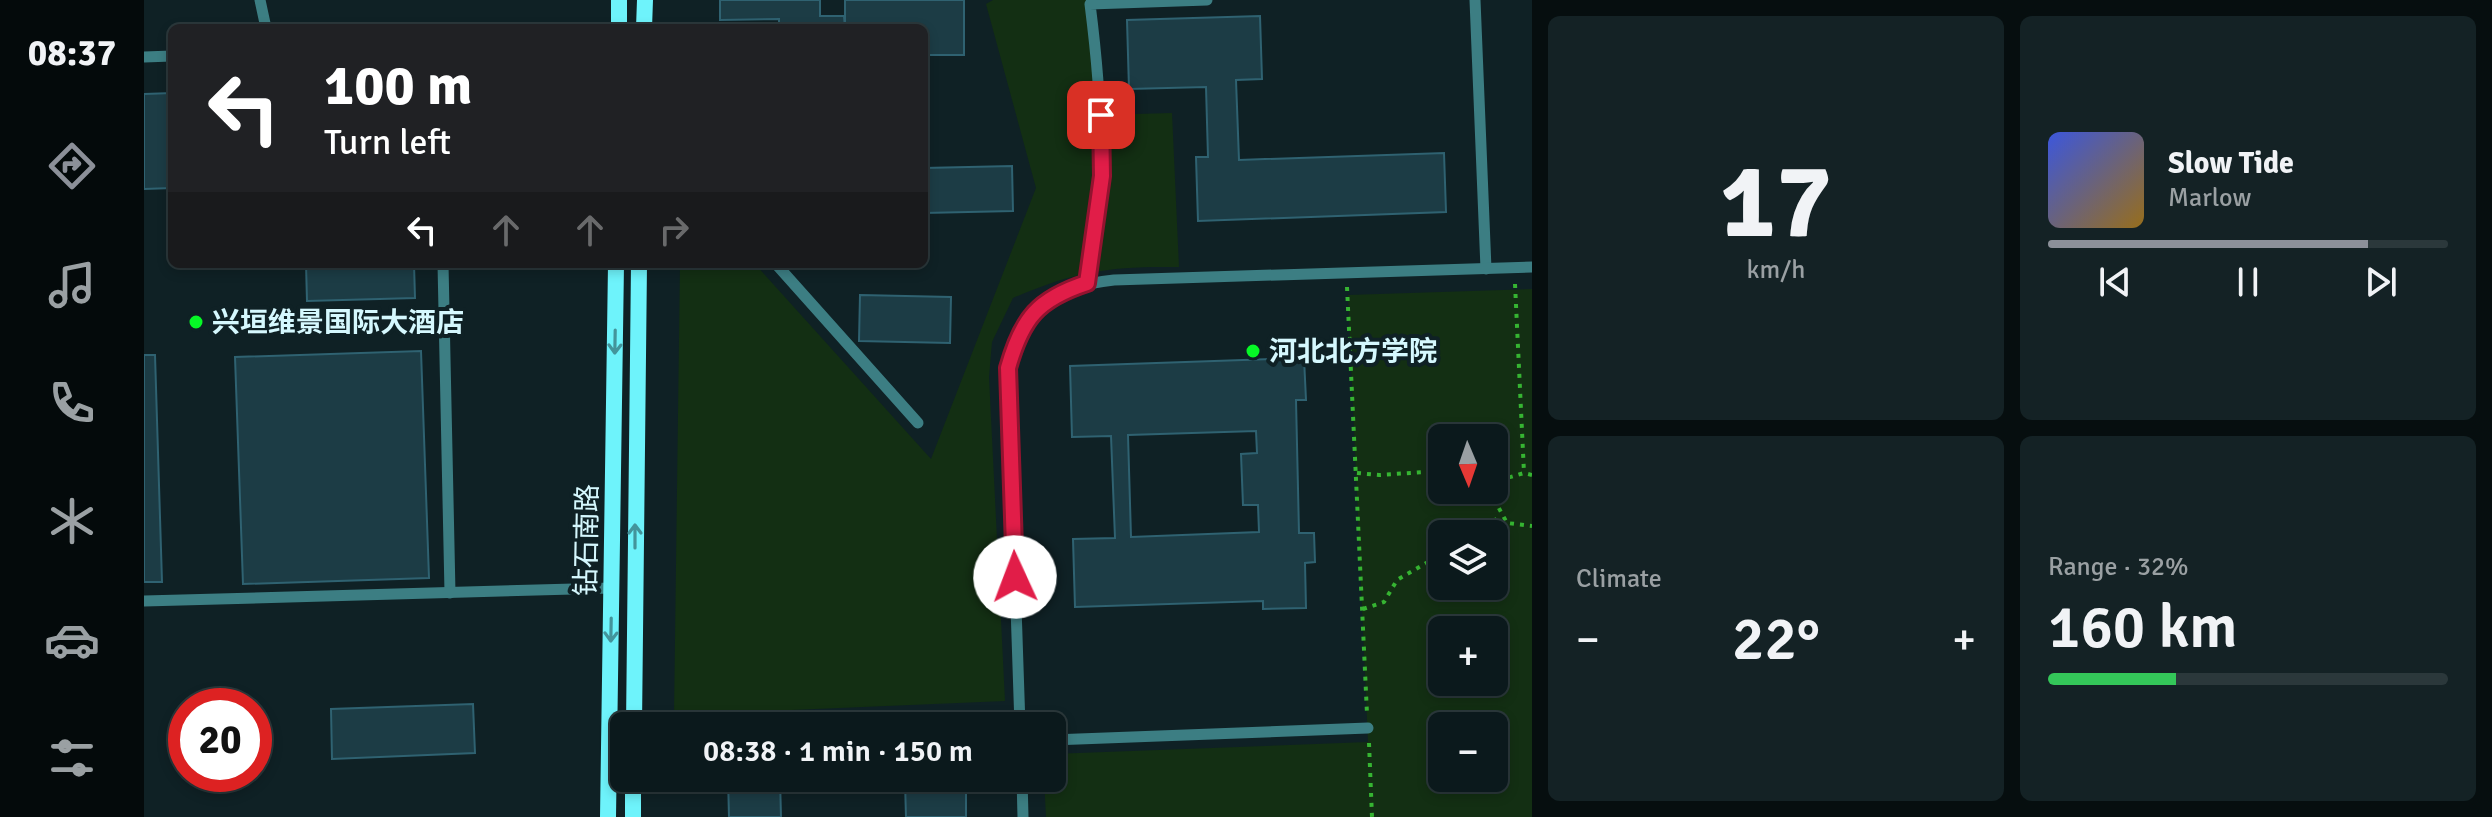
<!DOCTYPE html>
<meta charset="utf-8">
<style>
body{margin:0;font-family:Signika,"Noto Sans SC",sans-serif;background:#142225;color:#f1f3f6;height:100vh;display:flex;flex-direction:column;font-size:30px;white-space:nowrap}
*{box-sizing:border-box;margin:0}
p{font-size:26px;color:#9aa0a3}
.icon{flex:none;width:44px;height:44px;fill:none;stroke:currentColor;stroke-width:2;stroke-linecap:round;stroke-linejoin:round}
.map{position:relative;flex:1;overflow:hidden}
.side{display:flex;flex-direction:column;gap:16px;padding:16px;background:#060e0f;width:960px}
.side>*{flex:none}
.banner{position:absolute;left:24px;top:24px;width:760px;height:244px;border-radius:12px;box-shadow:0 4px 12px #0003,0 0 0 2px #2b383b;background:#202124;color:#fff;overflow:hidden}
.needle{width:52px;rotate:178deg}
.buttons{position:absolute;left:1284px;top:424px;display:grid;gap:16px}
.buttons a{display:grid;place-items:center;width:80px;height:80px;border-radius:12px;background:#0b191c;box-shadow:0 4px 12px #0003,0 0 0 2px #2b383b;font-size:40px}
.speed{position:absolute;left:24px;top:688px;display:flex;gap:16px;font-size:40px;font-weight:700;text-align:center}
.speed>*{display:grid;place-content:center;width:104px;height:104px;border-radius:50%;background:#0b191c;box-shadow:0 4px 12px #0003,0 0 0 2px #2b383b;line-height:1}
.speed .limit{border:12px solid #d22;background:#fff;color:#111}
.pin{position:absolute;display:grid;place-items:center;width:68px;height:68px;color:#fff;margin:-34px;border-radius:16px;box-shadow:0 4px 12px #0006}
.me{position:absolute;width:88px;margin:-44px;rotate:358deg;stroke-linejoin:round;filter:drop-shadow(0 0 6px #0008)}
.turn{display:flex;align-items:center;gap:28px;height:168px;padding:0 24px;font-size:36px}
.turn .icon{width:104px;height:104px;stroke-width:2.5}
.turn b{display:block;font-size:56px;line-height:68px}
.lanes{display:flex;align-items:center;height:76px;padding:0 24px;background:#0003;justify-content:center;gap:40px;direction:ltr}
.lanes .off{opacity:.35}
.big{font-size:60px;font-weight:600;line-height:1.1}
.side .widget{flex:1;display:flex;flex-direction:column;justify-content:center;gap:12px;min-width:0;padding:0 28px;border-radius:12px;background:#142225}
.side .dial{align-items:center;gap:0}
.dial b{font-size:104px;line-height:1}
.song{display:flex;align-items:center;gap:24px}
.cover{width:96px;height:96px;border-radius:12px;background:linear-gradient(135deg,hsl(230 70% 55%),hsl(40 70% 35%))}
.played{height:8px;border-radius:4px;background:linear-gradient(90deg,#8c9099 80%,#2b383b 80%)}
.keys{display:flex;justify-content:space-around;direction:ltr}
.heat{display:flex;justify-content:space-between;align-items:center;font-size:44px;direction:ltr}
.charge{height:12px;border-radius:6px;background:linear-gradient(90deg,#34c759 32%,#2b383b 0)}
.side .tiles{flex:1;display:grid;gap:16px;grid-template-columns:repeat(2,1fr)}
.trip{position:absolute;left:466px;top:712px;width:456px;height:80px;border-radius:12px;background:#0b191c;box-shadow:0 4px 12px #0003,0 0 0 2px #2b383b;font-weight:600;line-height:80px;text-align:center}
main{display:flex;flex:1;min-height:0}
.menu{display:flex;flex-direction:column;width:144px;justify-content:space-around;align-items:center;background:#040a0b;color:#9aa0a3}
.menu .icon{width:56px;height:56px}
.menu .selected{color:#8c9099}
.menu b{font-size:36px;color:#f1f3f6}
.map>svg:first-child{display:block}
.green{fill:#132f13;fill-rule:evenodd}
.building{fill:#1c3c45;stroke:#2f6271;stroke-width:2;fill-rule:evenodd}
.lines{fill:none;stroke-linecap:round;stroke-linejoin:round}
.path{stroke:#36b432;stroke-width:4;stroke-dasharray:4 6;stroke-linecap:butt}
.lane{stroke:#3c7e83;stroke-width:11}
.secondary{stroke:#6ef3fb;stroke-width:16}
.oneway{stroke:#43949b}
.route-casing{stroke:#92132f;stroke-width:20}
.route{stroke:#e11d48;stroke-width:14}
.poi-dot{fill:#06f826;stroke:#0f2125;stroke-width:3}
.labels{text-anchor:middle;stroke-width:8;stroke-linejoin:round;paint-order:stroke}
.poi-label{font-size:28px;font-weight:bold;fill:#d5f8fe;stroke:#0f2125;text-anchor:start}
.street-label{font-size:28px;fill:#d5f8fe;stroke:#0f2125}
</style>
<main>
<nav class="menu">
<b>08:37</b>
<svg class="icon selected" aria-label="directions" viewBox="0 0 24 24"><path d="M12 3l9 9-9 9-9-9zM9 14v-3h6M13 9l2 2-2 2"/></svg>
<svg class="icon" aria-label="music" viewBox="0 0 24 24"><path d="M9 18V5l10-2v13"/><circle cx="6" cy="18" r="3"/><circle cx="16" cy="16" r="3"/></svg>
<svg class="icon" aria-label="phone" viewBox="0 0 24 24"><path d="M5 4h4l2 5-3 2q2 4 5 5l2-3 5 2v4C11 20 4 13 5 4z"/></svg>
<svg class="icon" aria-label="climate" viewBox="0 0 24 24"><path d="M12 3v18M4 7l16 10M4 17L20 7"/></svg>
<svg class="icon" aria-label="car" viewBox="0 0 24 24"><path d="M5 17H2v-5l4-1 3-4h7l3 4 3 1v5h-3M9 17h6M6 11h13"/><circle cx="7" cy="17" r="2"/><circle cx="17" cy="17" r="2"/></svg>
<svg class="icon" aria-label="filters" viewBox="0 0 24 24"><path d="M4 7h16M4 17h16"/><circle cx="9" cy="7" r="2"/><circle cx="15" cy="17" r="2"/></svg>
</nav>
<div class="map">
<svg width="1388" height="817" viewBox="0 0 1388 817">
<rect width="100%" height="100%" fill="#0f2125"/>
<g class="green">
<path d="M849,0H945L957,115L1028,113L1035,267C967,266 931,271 869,298L848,342L845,377L861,701L530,715L536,264H611L787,459L892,188L842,4Z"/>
<path d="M1388,289V817H902L900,778H908V754L1224,742L1204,295ZM1298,438H1350V490H1298ZM1298,534H1350V586H1298ZM1298,630H1350V682H1298ZM1298,726H1350V778H1298Z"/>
</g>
<g class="building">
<polygon points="576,0 676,0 676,16 700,16 701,28 635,28 635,19 576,20"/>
<polygon points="701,0 820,0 820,55 780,55 780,28 701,28"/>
<polygon points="1116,16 1118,79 1092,80 1095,160 1300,153 1302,212 1054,221 1052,157 1064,157 1062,87 985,89 983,20"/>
<polygon points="28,93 28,188 0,189 0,94"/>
<polygon points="868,166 869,211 780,213 780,168"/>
<polygon points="162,264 270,264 271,298 163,301"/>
<polygon points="716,295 807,297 806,343 715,341"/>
<polygon points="277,351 285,578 99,584 91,357"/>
<polygon points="0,355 11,355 18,582 0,582"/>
<path d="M1160,358L1162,400H1152L1155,533H1170L1171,562L1161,563L1162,608L1119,609V601L931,607L929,539L971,538L967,436L928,437L926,366ZM1112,431L1113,453L1097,454L1099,505H1114L1115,532L987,537L984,435Z"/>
<polygon points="329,704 331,753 188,759 187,709"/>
<polygon points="821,712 821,726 634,726 634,722"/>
<polygon points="584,778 636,778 637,817 585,817"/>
<polygon points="636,778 822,778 822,817 762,817 761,782 636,787"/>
</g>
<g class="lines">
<g class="path">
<polyline points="1371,284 1380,473"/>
<polyline points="1203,287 1223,714"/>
<polyline points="1213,473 1235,475 1298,471"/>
<polyline points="1388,475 1380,473 1363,478 1351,501 1363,523 1388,526"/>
<polyline points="1322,534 1357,517"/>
<polyline points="1219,609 1240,602 1253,580 1298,554"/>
<polyline points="1225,743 1228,817"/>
</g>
<g class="lane">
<polyline points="116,0 122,28"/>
<polyline points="1331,0 1342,269"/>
<polyline points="0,57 28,56"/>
<polyline points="299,264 306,593"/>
<polyline points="632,264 774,423"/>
<path d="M943,283C962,181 959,106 946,4L1063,0"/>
<polyline points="0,601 467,588"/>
<path d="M876,726L864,368C881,306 908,287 970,280L1388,267"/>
<polyline points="908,740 1224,728"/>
<polyline points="878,778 879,817"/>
</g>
<g class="secondary">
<polyline points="475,28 475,0"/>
<polyline points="500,28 501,0"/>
<polyline points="490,726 495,264"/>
<polyline points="464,817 472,264"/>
<polyline points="489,817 489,778"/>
</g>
</g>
<defs><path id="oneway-shaft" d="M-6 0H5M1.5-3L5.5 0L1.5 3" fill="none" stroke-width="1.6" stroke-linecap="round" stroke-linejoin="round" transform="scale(2)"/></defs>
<g class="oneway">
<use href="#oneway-shaft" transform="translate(471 342) rotate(91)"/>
<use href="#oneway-shaft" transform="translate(491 536) rotate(-90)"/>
<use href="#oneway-shaft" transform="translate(467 630) rotate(91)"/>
</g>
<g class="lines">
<defs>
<path id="route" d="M871,577L864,368C878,318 894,299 943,283L958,176L957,115"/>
</defs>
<use href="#route" class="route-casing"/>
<use href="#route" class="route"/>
</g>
<g class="poi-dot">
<circle cx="52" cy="322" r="8"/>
<circle cx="1109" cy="351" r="8"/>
</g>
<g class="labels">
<g class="poi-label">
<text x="68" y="332">兴垣维景国际大酒店</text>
<text x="1125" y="361">河北北方学院</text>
</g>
<g class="street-label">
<text transform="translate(442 540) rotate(-89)" y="10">钻石南路</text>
</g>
</g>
</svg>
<div class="buttons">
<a><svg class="needle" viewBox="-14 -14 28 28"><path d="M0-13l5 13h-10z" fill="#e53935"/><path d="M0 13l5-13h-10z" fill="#9aa0a3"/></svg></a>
<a><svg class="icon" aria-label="layers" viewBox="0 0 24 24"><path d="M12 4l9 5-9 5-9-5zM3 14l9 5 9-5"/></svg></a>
<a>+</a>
<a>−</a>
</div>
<div class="speed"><div class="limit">20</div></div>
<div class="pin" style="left:957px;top:115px;background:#d93025"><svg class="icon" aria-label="arrive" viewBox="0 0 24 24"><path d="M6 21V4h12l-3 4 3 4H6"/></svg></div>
<svg class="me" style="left:871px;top:577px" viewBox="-20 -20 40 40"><circle r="19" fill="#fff"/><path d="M0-13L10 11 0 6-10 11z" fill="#e11d48"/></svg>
<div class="trip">08:38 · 1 min · 150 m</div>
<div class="banner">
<div class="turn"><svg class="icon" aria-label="left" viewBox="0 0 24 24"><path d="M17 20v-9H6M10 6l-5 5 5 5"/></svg><div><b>100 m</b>Turn left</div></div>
<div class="lanes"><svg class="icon" aria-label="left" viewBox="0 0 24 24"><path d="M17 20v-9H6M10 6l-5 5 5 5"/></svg><svg class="icon off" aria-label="ahead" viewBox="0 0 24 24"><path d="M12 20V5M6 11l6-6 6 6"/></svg><svg class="icon off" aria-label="ahead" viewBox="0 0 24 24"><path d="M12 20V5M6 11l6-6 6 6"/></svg><svg class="icon off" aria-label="right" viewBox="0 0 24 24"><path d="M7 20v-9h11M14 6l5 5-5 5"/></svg></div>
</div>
</div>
<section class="side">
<div class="tiles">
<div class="widget dial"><b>17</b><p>km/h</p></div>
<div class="widget">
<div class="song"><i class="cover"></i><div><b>Slow Tide</b><p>Marlow</p></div></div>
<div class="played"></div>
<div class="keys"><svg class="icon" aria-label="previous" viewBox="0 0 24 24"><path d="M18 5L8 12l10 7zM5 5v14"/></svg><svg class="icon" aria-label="pause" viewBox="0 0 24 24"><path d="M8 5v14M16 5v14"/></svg><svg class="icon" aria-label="next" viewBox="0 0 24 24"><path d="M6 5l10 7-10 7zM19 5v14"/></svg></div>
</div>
<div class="widget"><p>Climate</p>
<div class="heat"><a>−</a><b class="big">22°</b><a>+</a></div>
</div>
<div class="widget"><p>Range · 32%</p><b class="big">160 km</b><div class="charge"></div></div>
</div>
</section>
</main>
